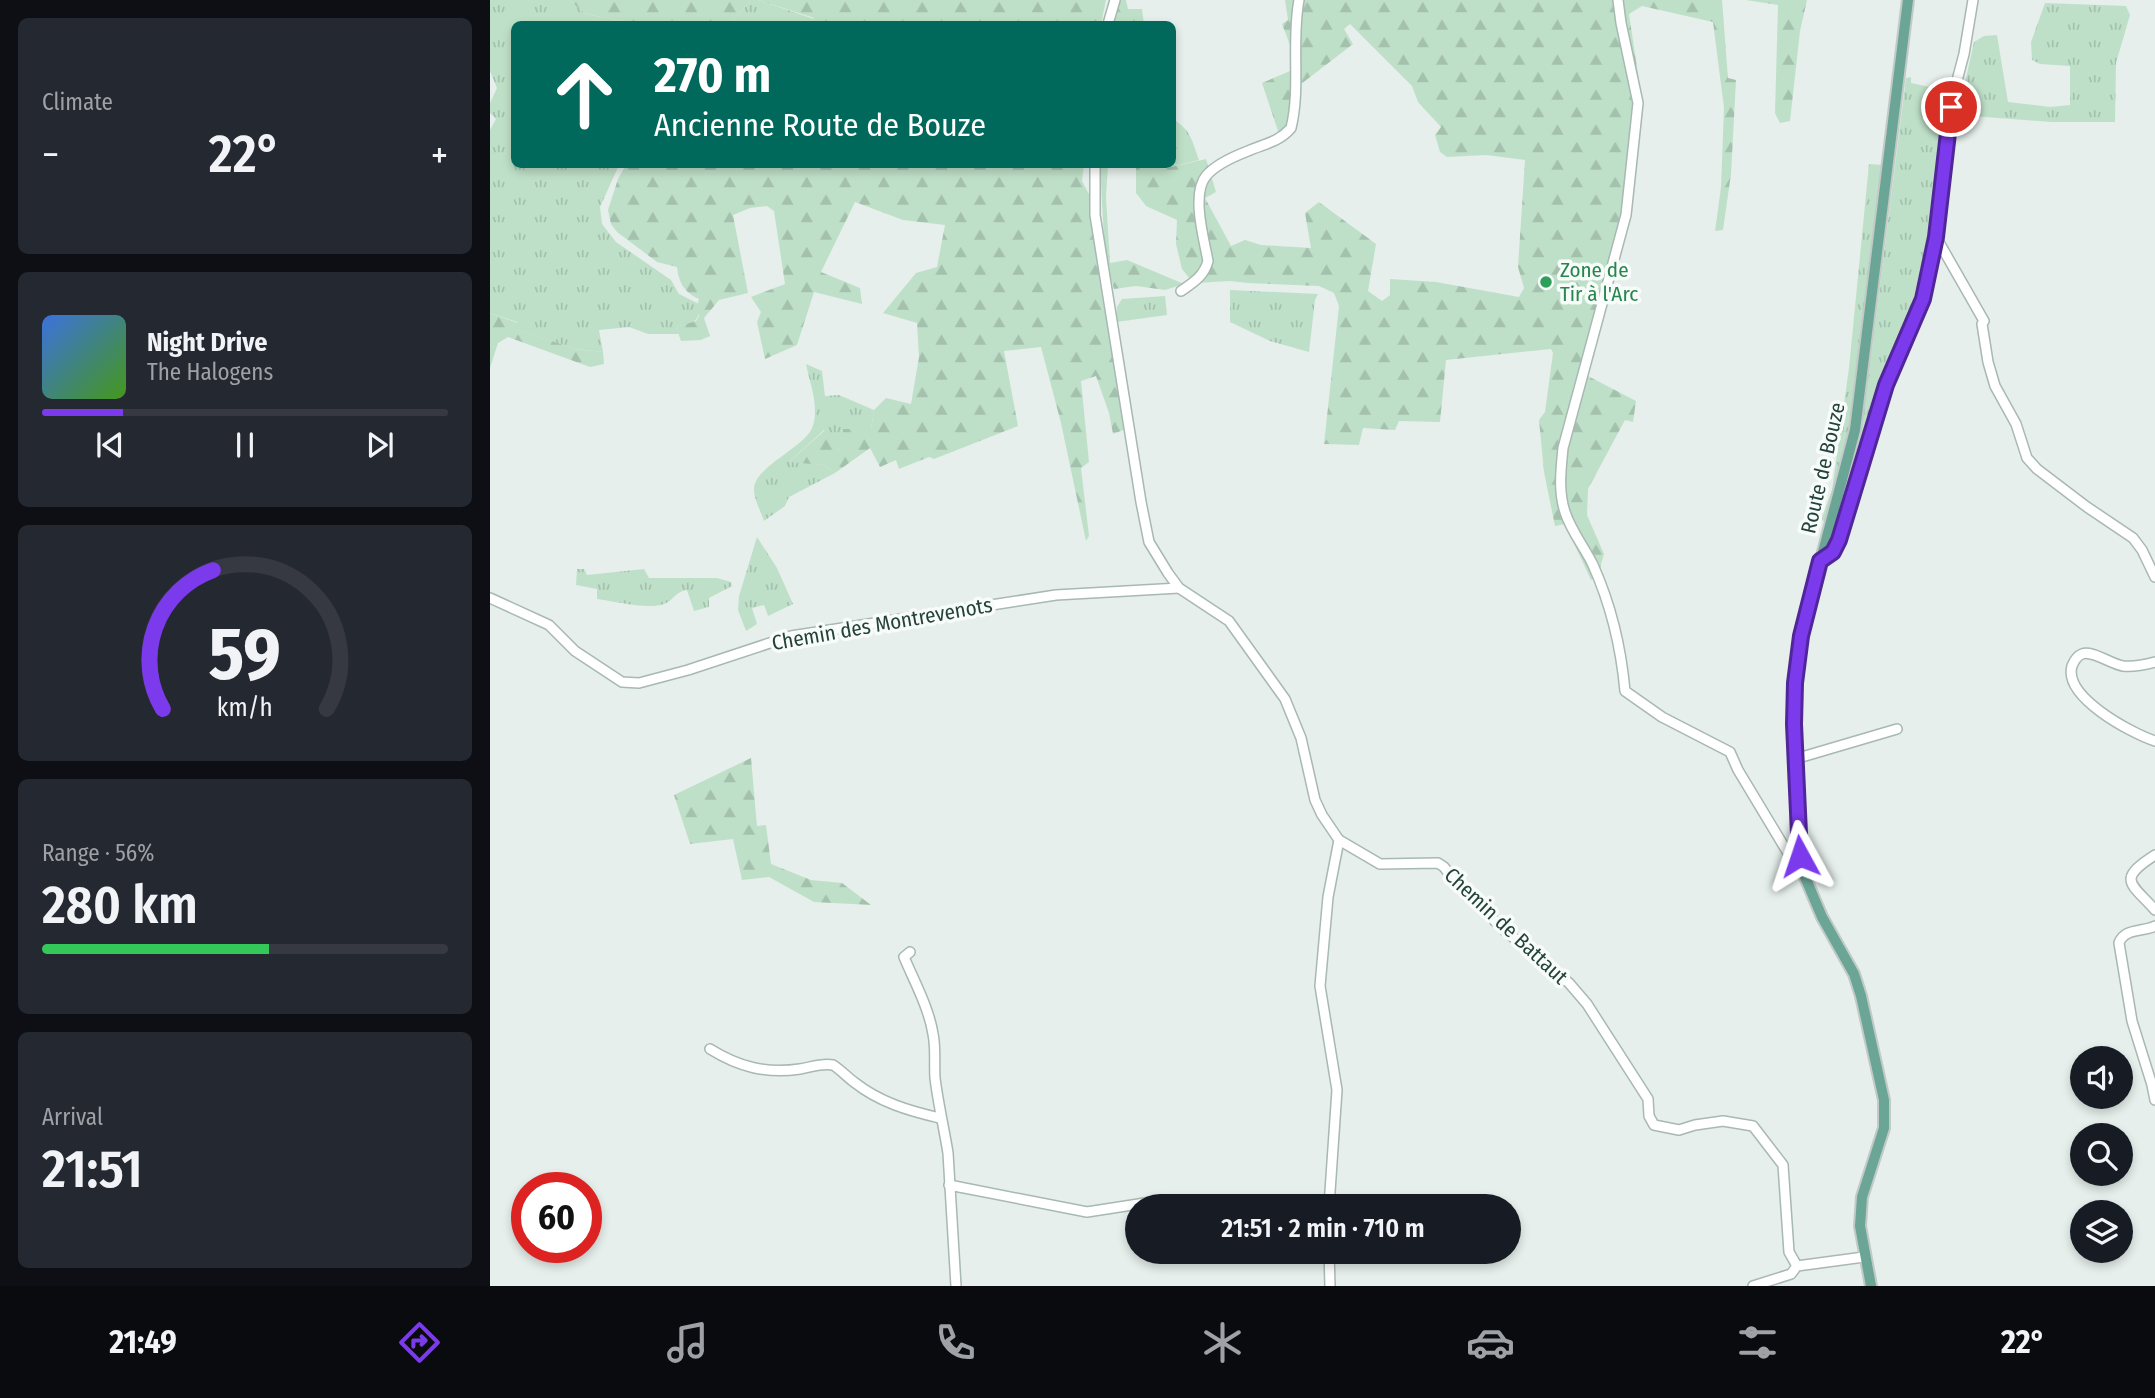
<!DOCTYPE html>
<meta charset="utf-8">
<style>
body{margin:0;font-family:"Fira Sans Condensed",sans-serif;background:#242831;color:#f1f3f6;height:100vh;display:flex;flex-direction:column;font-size:26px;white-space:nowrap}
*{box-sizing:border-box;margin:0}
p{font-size:23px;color:#9ea1a6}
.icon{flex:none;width:38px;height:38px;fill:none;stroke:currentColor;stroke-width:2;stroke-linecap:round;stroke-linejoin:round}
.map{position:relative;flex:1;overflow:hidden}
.sheet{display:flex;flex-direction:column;gap:18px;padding:18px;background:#0d0f14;width:490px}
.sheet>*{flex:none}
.guide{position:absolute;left:21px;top:21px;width:665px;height:147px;border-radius:10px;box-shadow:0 4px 10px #0003;background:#00695c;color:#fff;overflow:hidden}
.tools{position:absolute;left:1580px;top:1046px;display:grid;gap:14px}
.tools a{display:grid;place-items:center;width:63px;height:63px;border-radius:50%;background:#171b24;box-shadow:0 4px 10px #0003;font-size:35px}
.speed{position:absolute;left:21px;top:1172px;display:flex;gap:14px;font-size:35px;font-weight:700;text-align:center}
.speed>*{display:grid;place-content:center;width:91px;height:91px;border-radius:50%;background:#171b24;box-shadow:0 4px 10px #0003;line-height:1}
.speed .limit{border:10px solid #d22;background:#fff;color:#111}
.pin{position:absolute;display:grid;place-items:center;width:60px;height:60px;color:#fff;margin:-30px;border:4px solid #fff;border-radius:50%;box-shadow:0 2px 7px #0007}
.me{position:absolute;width:77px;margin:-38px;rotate:355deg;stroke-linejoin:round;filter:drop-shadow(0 0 5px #0008)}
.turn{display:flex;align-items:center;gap:24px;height:147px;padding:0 28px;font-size:32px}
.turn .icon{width:91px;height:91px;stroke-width:2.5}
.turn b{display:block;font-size:49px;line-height:60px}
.big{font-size:52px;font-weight:600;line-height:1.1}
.sheet .widget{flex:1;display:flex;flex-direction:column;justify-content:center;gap:10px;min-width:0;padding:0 24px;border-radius:10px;background:#242831}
.sheet .dial{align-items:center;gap:0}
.dial svg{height:182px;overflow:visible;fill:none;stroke:#363941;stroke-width:7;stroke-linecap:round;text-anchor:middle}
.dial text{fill:#f1f3f6;stroke:none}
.song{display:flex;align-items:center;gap:21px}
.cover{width:84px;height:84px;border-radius:10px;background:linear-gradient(135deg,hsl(220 70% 55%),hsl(100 70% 35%))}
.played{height:7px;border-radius:4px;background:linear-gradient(90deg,#7c3aed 20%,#363941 20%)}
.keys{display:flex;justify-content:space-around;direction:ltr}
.heat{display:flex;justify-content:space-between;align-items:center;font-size:38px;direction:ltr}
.charge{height:10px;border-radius:5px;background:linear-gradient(90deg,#34c759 56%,#363941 0)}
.trip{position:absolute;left:635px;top:1194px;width:396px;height:70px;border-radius:35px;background:#171b24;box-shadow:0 4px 10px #0003;font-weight:600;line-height:70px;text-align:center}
.dock{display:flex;height:112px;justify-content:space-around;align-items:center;background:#090b0e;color:#9ea1a6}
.dock .icon{width:49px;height:49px}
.dock .selected{color:#7c3aed}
.dock b{font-size:32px;color:#f1f3f6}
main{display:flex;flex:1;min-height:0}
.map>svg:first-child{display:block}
.grass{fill:url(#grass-tufts)}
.forest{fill:url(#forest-firs)}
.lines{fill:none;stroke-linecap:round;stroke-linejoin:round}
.minor-casing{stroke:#a8b8b2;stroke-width:12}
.major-casing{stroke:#c2cac8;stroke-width:14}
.minor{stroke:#fff;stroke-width:9}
.major{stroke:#6aa596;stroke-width:10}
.route-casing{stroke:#51269a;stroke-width:18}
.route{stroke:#7c3aed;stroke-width:12}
.leisure-dot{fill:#2e9e5b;stroke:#f7fbf9;stroke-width:2.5}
.labels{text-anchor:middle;stroke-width:7;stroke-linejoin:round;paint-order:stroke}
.leisure-label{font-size:21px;fill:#27864d;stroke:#f7fbf9;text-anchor:start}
.street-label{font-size:21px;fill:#24423a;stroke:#f7fbf9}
</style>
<main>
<section class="sheet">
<div class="widget"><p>Climate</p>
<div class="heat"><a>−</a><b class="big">22°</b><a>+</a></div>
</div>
<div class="widget">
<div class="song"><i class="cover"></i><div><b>Night Drive</b><p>The Halogens</p></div></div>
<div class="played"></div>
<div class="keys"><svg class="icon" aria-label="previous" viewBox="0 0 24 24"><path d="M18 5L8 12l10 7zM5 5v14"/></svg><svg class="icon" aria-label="pause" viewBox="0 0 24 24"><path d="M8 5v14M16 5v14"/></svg><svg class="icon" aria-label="next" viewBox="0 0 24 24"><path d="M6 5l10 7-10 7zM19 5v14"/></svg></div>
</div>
<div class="widget dial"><svg viewBox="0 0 100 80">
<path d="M14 69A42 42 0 1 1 86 69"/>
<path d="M14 69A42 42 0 0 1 36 8" stroke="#7c3aed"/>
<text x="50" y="56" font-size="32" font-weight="700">59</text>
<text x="50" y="72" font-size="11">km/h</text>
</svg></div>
<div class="widget"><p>Range · 56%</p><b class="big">280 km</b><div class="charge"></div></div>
<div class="widget"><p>Arrival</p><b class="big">21:51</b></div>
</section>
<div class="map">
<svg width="1665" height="1286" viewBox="0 0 1665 1286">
<defs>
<pattern id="grass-tufts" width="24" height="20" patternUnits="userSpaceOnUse" patternTransform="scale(1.75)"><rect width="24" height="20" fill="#bfe0c8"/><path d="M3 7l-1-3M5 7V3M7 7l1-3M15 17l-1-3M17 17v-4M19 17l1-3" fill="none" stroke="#a4c1ad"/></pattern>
<pattern id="forest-firs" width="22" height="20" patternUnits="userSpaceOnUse" patternTransform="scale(1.75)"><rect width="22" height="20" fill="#bfe0c8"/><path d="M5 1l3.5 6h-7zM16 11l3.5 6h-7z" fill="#a4c1ad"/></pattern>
</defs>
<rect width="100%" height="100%" fill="#e6efeb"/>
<g class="grass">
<path d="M0,0H79L96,14L147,24H24V164L129,165L110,207L112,224L126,242L181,280L189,294L209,304C210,324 203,322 186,327L189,334H158L139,327L109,330L113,352L86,349L27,330V322L0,313V130L6,119L0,113V103L7,88L0,71Z"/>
<polygon points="261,0 268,0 324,19 321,24 240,24"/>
<polygon points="1555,3 1636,6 1640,15 1626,63 1625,122 1561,122 1468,115 1484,42 1494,36 1507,35 1518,102 1560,107 1580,105 1580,66 1550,64 1542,60 1541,42"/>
<path d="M1421,77V83L1453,90L1454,93L1451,103L1454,117C1449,181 1445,246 1422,308C1415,328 1403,347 1395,367C1385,392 1380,418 1374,445L1368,444L1378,380L1416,78Z"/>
<path d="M683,119C701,130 702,141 709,160L672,169L658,165L682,164Z"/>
<polygon points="1379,164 1392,165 1361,424 1337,522 1331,520 1342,490 1359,368"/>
<polygon points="740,290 828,294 825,300 819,352 780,341 740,322"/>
<polygon points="675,296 677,315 626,322 627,307 632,299"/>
<path d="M316,364L332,371L335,396L349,395L384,410L381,429L354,448L347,450L334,430L300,461L333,465L345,473L299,497L295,506L274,521C271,512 264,499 264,490C263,467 314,448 322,428C330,408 320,384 316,364Z"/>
<polygon points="267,537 287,568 303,604 278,616 274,605 262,608 267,624 256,631 248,610 249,596"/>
<path d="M87,569H94L97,575L154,569L159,578H227L241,582L242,586L219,598V607L204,611L197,590C186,591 183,601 174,604C158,610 124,601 107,599V589L86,585Z"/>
</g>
<g class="forest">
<polygon points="79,0 261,0 240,24 147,24 96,14"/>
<polygon points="268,0 616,0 611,24 321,24 324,18"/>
<polygon points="631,0 636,0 638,9 652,9 654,24 627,24 623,22"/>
<polygon points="795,0 1232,0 1238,78 1246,80 1241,174 1233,230 1225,231 1231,187 1234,108 1223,22 1152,6 1139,14 1152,101 1140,217 1096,375 1146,401 1143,422 1135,420 1098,489 1097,515 1114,554 1111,564 1111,575 1101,580 1075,524 1065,526 1054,472 1049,420 1055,412 1063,353 1061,349 956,360 950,422 909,421 905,430 873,428 869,445 834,444 849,306 844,293 829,286 758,283 740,281 707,283 700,279 692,269 686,244 687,220 656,206 646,193 646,165 658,165 672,169 716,159 726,192 715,198 741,246 755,240 771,245 821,248 815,213 829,202 886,244 878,291 892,301 900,295 900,279 946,282 1029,297 1034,288 1028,267 1035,160 996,155 957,157 950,152 945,135 951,127 928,102 922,86 860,24 854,29 863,44 802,91 800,125 789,134 772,83 800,71 803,53 792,24 798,20"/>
<polygon points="1256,0 1317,0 1310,31 1300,121 1290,123 1285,113 1288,5"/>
<path d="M136,165H594L592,181L601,198L636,429L623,434L619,413L606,376L591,381L599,462L591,468L599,536L596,541L571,423L551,347L514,351L528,426L444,459L439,457L409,469L406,460L390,467L380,448L345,473L333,465L299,462L335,430L347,450L353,448V429H381L384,410L396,398L421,404L429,357L427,323L393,313L426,273L447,267L455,225L413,220L365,202L331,272L370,288L372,304L324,292L307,345L275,359L267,322L271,312L261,297L295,284L284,211L277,206L260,208L243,215L258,293L229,300L214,318L220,336L211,340L191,341L186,327L206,321L209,316L206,309L209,299C194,292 189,283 187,267L167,262L127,232L121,224L118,210L128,179Z"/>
<polygon points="610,165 618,165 616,197 620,263 637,260 694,284 675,290 646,286 624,289 615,258"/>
<polygon points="0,313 28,323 28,330 86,349 113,352 114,364 100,367 18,337 8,343 0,368"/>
<polygon points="261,758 267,826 276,825 281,864 321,880 352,883 381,905 324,902 279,877 252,880 243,839 200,844 184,795"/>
</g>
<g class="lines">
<defs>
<g id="minor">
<path d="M1128,0L1131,23L1148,103L1136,215L1073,448C1071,469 1068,491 1075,512C1081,531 1095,548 1103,565C1121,605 1131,647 1135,691L1172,717L1240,752L1248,770L1307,868L1312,870"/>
<polyline points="618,24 625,0"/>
<polyline points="605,164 605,215 651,502 659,542 678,573 689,588 739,621 795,699 811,738 825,800 832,815 849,840 890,864 948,863 954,867 967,884 1013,929 1079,983 1097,1004 1158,1099 1159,1116 1164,1125 1189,1130 1205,1125 1233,1121 1263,1126 1293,1165 1299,1252 1307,1266"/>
<polyline points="1446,237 1494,321 1492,324 1498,362 1505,386 1526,424 1537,458 1547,469 1597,507 1643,538 1652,550 1665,577"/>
<path d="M691,291C704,282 714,276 718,261C714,239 701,194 716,176C725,165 745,156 758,151C774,144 789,142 801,128C811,87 801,42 809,0"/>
<polyline points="1330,561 1343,552 1349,540 1396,385 1433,299 1446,237 1460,107 1474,54 1483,0"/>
<polyline points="0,598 59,625 85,651 132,682 149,683 198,670 301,636 566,595 689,588"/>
<path d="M1665,662C1654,665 1644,667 1633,666C1621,664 1602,650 1592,654C1587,656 1584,661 1582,666C1573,697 1641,733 1665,741"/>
<polyline points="1305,759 1407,729"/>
<path d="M1665,855C1626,880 1641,883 1665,910"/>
<path d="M1665,926C1653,932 1634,928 1629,943L1642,1021L1662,1085L1665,1100"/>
<path d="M420,952L414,957C424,981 439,1008 443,1034C446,1048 444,1063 445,1078C448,1103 454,1128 458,1153L466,1286"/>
<path d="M220,1049C249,1067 276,1074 310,1069C322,1067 331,1063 343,1065C351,1070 357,1077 364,1082C389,1102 419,1111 450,1118"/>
<polyline points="459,1185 597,1212 668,1201 758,1200 783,1206"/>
<polyline points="839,1206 847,1090 830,986 838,897 849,840"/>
<polyline points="839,1251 840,1286"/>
<polyline points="1263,1286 1301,1274 1307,1266 1374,1257"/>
</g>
<polyline id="major" points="1381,1286 1370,1226 1372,1197 1394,1128 1394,1100 1371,996 1364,974 1332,917 1312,870 1308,842 1304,724 1305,683 1311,636 1365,430 1418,0"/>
</defs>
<use href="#minor" class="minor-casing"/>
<use href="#major" class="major-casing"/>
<use href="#minor" class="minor"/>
<use href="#major" class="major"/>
</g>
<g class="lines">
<defs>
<polyline id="route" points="1310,856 1304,724 1305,683 1311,636 1330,561 1343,552 1349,540 1396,385 1433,299 1446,237 1461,107"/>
</defs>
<use href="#route" class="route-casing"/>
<use href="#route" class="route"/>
</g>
<circle class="leisure-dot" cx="1056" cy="282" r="7"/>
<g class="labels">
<g class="leisure-label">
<text x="1070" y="277">Zone de<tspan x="1070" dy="24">Tir à l'Arc</tspan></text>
</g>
<g class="street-label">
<text transform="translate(1333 468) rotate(-77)" y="7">Route de Bouze</text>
<text transform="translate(392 624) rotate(-10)" y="7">Chemin des Montrevenots</text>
<text transform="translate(1016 926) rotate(43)" y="7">Chemin de Battaut</text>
</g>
</g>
</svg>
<div class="tools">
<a><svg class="icon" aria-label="sound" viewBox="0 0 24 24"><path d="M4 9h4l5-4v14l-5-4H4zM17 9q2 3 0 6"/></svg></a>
<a><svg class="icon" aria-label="search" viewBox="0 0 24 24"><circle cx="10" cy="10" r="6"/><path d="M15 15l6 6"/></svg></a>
<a><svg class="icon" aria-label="layers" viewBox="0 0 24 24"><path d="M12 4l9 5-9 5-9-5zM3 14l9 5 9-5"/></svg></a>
</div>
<div class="speed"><div class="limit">60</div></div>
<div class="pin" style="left:1461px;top:107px;background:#d93025"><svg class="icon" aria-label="arrive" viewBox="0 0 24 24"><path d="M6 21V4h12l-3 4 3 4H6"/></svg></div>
<svg class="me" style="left:1310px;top:856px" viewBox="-20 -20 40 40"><path d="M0-17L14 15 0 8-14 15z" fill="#7c3aed" stroke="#fff" stroke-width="4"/></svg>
<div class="trip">21:51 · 2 min · 710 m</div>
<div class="guide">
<div class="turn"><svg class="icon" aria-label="ahead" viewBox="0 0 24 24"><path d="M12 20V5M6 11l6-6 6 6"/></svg><div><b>270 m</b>Ancienne Route de Bouze</div></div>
</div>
</div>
</main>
<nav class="dock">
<b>21:49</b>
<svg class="icon selected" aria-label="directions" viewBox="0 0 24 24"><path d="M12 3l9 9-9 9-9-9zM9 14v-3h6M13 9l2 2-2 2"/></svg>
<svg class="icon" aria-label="music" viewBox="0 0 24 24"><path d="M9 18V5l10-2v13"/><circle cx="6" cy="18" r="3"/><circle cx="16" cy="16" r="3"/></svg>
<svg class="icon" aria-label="phone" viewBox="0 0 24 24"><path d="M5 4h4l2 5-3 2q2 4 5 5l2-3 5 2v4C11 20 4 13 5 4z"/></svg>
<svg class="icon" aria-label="climate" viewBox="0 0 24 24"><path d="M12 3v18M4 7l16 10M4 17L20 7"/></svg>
<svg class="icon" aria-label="car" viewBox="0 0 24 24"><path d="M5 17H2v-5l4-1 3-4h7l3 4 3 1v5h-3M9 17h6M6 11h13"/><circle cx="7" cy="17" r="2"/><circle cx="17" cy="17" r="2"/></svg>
<svg class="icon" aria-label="filters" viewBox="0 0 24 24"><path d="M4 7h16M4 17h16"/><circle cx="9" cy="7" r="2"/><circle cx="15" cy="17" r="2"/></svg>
<b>22°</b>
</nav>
